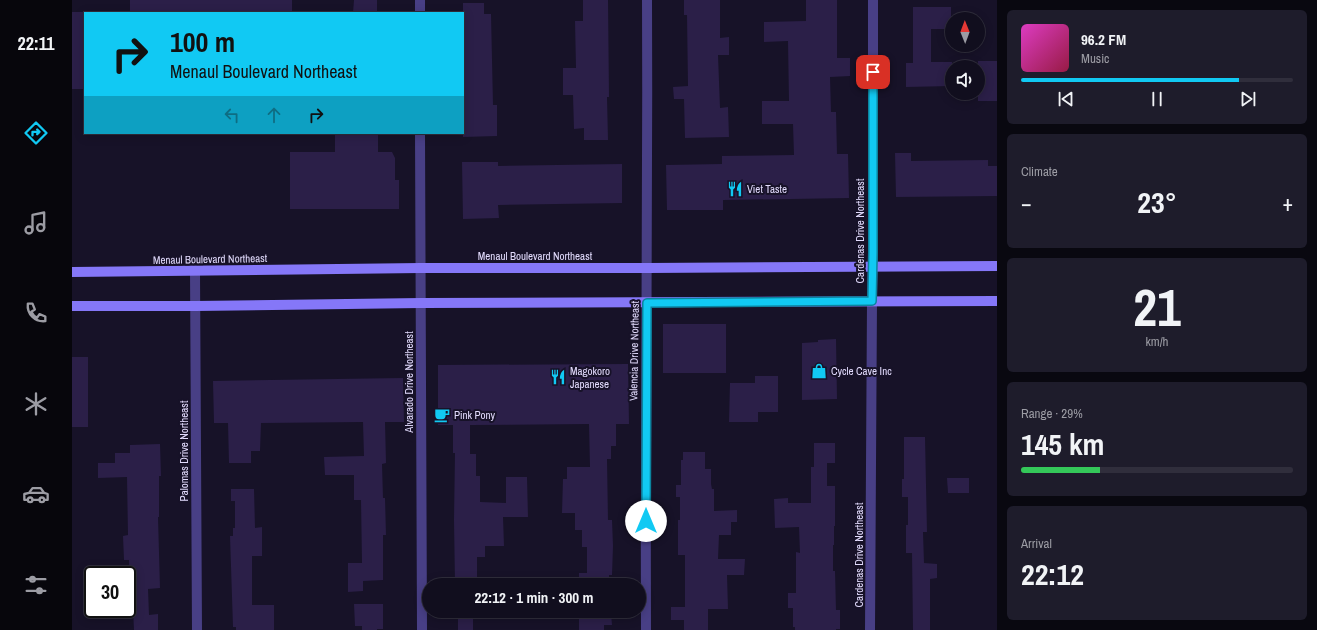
<!DOCTYPE html>
<meta charset="utf-8">
<style>
body{margin:0;font-family:"Archivo Narrow",sans-serif;background:#1e1c2b;color:#f1f3f6;height:100vh;display:flex;flex-direction:column;font-size:15px;white-space:nowrap}
*{box-sizing:border-box;margin:0}
p{font-size:13px;color:#9c9ca4}
.icon{flex:none;width:22px;height:22px;fill:none;stroke:currentColor;stroke-width:2;stroke-linecap:round;stroke-linejoin:round}
.map{position:relative;flex:1;overflow:hidden}
.details{display:flex;flex-direction:column;gap:10px;padding:10px;background:#090810;width:320px}
.details>*{flex:none}
.top-card{position:absolute;left:12px;top:12px;width:380px;height:122px;border-radius:0px;box-shadow:0 2px 10px #0003,0 0 0 1px #302e3c;background:#11c9f3;color:#111;overflow:hidden}
.needle{width:26px;rotate:359deg}
.buttons{position:absolute;left:873px;top:12px;display:grid;gap:8px}
.buttons a{display:grid;place-items:center;width:40px;height:40px;border-radius:50%;background:#110e1e;box-shadow:0 2px 10px #0003,0 0 0 1px #302e3c;font-size:20px}
.speed{position:absolute;left:12px;top:566px;display:flex;gap:8px;font-size:20px;font-weight:700;text-align:center}
.speed>*{display:grid;place-content:center;width:52px;height:52px;border-radius:50%;background:#110e1e;box-shadow:0 2px 10px #0003,0 0 0 1px #302e3c;line-height:1}
.speed .limit{border:2px solid #111;border-radius:6px;background:#fff;color:#111}
.pin{position:absolute;display:grid;place-items:center;width:34px;height:34px;color:#fff;margin:-17px;border-radius:8px;box-shadow:0 2px 6px #0006}
.me{position:absolute;width:44px;margin:-22px;rotate:0deg;stroke-linejoin:round;filter:drop-shadow(0 0 3px #0008)}
.turn{display:flex;align-items:center;gap:14px;height:84px;padding:0 20px;font-size:18px}
.turn .icon{width:52px;height:52px;stroke-width:2.5}
.turn b{display:block;font-size:28px;line-height:34px}
.lanes{display:flex;align-items:center;height:38px;padding:0 20px;background:#0003;justify-content:center;gap:20px;direction:ltr}
.lanes .off{opacity:.35}
.big{font-size:30px;font-weight:700;line-height:1.1}
.details .widget{flex:1;display:flex;flex-direction:column;justify-content:center;gap:6px;min-width:0;padding:0 14px;border-radius:6px;background:#1e1c2b}
.details .dial{align-items:center;gap:0}
.dial b{font-size:52px;line-height:1}
.song{display:flex;align-items:center;gap:12px}
.cover{width:48px;height:48px;border-radius:6px;background:linear-gradient(135deg,hsl(310 70% 55%),hsl(340 70% 35%))}
.played{height:4px;border-radius:2px;background:linear-gradient(90deg,#11c9f3 80%,#302e3c 80%)}
.keys{display:flex;justify-content:space-around;direction:ltr}
.heat{display:flex;justify-content:space-between;align-items:center;font-size:22px;direction:ltr}
.charge{height:6px;border-radius:3px;background:linear-gradient(90deg,#34c759 29%,#302e3c 0)}
.trip{position:absolute;left:350px;top:578px;width:224px;height:40px;border-radius:20px;background:#110e1e;box-shadow:0 2px 10px #0003,0 0 0 1px #302e3c;font-weight:700;line-height:40px;text-align:center}
main{display:flex;flex:1;min-height:0}
.dock{display:flex;flex-direction:column;width:72px;justify-content:space-around;align-items:center;background:#07060c;color:#9c9ca4}
.dock .icon{width:28px;height:28px}
.dock .active{color:#11c9f3}
.dock b{font-size:18px;color:#f1f3f6}
.map>svg:first-child{display:block}
.building{fill:#2b1f48}
.lines{fill:none;stroke-linecap:round;stroke-linejoin:round}
.minor{stroke:#483f85;stroke-width:10}
.secondary{stroke:#8577f8;stroke-width:10}
.route-casing{stroke:#0b839e;stroke-width:10}
.route{stroke:#11c9f3;stroke-width:7}
.labels{text-anchor:middle;stroke-width:4;stroke-linejoin:round;paint-order:stroke}
.poi-label{font-size:11px;fill:#e2dbfd;stroke:#171228;text-anchor:start}
.street-label{font-size:11px;fill:#e2dbfd;stroke:#171228}
</style>
<main>
<nav class="dock">
<b>22:11</b>
<svg class="icon active" aria-label="directions" viewBox="0 0 24 24"><path d="M12 3l9 9-9 9-9-9zM9 14v-3h6M13 9l2 2-2 2"/></svg>
<svg class="icon" aria-label="music" viewBox="0 0 24 24"><path d="M9 18V5l10-2v13"/><circle cx="6" cy="18" r="3"/><circle cx="16" cy="16" r="3"/></svg>
<svg class="icon" aria-label="phone" viewBox="0 0 24 24"><path d="M5 4h4l2 5-3 2q2 4 5 5l2-3 5 2v4C11 20 4 13 5 4z"/></svg>
<svg class="icon" aria-label="climate" viewBox="0 0 24 24"><path d="M12 3v18M4 7l16 10M4 17L20 7"/></svg>
<svg class="icon" aria-label="car" viewBox="0 0 24 24"><path d="M5 17H2v-5l4-1 3-4h7l3 4 3 1v5h-3M9 17h6M6 11h13"/><circle cx="7" cy="17" r="2"/><circle cx="17" cy="17" r="2"/></svg>
<svg class="icon" aria-label="filters" viewBox="0 0 24 24"><path d="M4 7h16M4 17h16"/><circle cx="9" cy="7" r="2"/><circle cx="15" cy="17" r="2"/></svg>
</nav>
<div class="map">
<svg width="925" height="630" viewBox="0 0 925 630">
<rect width="100%" height="100%" fill="#171228"/>
<g class="building">
<rect x="58" y="0" width="162" height="13"/>
<polygon points="282,0 305,0 305,13 281,13"/>
<polygon points="511,0 536,0 537,97 535,97 536,140 512,140 512,128 502,129 501,95 491,95 491,68 504,68 503,21 511,21"/>
<polygon points="612,0 648,0 648,38 657,37 657,55 646,55 648,108 656,107 657,137 613,138 612,99 602,99 601,87 616,86 615,15 612,15"/>
<polygon points="734,0 765,0 765,58 778,58 778,76 758,77 759,112 764,112 765,154 776,154 777,198 651,200 651,210 595,210 594,165 650,164 650,156 722,155 721,124 690,124 690,101 717,101 716,41 692,42 692,22 734,21"/>
<polygon points="391,3 412,3 412,14 419,14 421,105 425,105 425,136 391,137"/>
<polygon points="841,7 879,7 879,29 859,29 859,62 880,62 880,86 834,87 834,63 841,63"/>
<rect x="0" y="12" width="13" height="77"/>
<rect x="906" y="61" width="19" height="40"/>
<polygon points="263,133 306,133 306,152 320,152 323,158 323,180 327,180 327,209 218,209 218,152 263,152"/>
<polygon points="823,153 839,153 839,161 916,160 916,166 925,166 925,196 824,197"/>
<polygon points="390,162 426,162 426,166 550,164 550,203 426,205 427,218 391,219"/>
<rect x="591" y="324" width="63" height="49"/>
<polygon points="764,339 765,399 730,400 730,343 746,342 746,340"/>
<rect x="0" y="357" width="16" height="70"/>
<polygon points="556,364 557,424 544,424 544,446 539,446 539,459 535,459 536,520 540,520 541,546 540,575 537,575 537,585 507,585 507,573 515,573 515,547 510,547 510,530 503,530 503,513 490,513 491,479 495,479 495,467 518,467 517,424 398,425 398,454 404,454 404,476 408,476 408,502 434,503 434,477 455,477 456,517 431,517 432,546 413,546 413,557 405,557 405,585 383,585 382,520 383,453 381,453 381,425 366,425 366,365"/>
<polygon points="683,376 706,376 706,412 686,412 686,422 657,422 658,383 683,383"/>
<polygon points="331,378 332,422 313,422 314,463 310,464 311,498 313,498 314,535 311,535 311,580 291,581 291,591 276,592 276,563 290,563 289,500 282,500 282,475 253,475 252,457 292,456 291,422 189,423 188,451 179,451 179,463 157,463 156,423 142,423 141,381"/>
<polygon points="832,437 853,437 855,532 851,532 852,563 865,564 865,578 858,579 858,630 841,630 840,553 834,553 834,525 836,525 836,497 830,497 830,479 832,479"/>
<polygon points="742,443 763,443 763,463 755,463 755,486 763,486 763,526 762,526 762,545 761,545 761,571 763,571 764,610 768,610 768,629 764,629 764,630 723,630 723,627 721,627 721,608 716,608 716,593 724,593 724,552 728,553 727,527 703,528 702,499 716,498 716,503 739,503 739,467 742,467"/>
<polygon points="88,444 89,476 87,476 87,517 86,517 88,588 76,589 77,615 86,614 86,630 62,630 60,589 58,589 57,560 52,560 51,536 56,535 55,477 26,478 26,463 43,463 43,453 58,453 58,445"/>
<polygon points="611,452 633,452 633,469 639,469 639,484 640,489 642,489 642,511 665,510 665,522 659,522 659,535 647,535 646,559 673,559 672,575 655,575 656,609 636,609 636,630 612,630 612,620 599,620 599,607 613,607 613,555 606,555 606,520 608,520 608,497 604,497 604,485 609,485 609,460 611,460"/>
<polygon points="875,478 897,478 897,493 876,493"/>
<polygon points="159,489 182,489 183,528 190,527 190,556 180,556 180,605 202,605 202,630 164,630 164,627 161,627 158,536 161,536 161,528 163,528 163,501 159,501"/>
<polygon points="282,604 311,604 311,629 305,629 305,630 290,630 290,626 283,626"/>
<polygon points="520,611 537,611 537,613 539,613 540,625 532,625 532,630 507,630 507,616 520,616"/>
<rect x="386" y="613" width="15" height="17"/>
</g>
<g class="lines">
<g class="minor">
<polyline points="348,0 348,13"/>
<polyline points="348,133 350,630"/>
<polyline points="123,271 125,630"/>
<path d="M574,630C573,420 576,210 575,0"/>
<polyline points="798,630 800,301 801,252 801,0"/>
</g>
<g class="secondary">
<polyline points="0,272 349,268 576,268 925,266"/>
<polyline points="0,306 123,306 349,303 925,301"/>
</g>
</g>
<g class="lines">
<defs>
<polyline id="route" points="574,521 575,303 800,301 801,252 801,72"/>
</defs>
<use href="#route" class="route-casing"/>
<use href="#route" class="route"/>
</g>
<defs>
<symbol id="restaurant-bare" viewBox="-9 -9 18 18"><path d="M-5-6h1v4h1v-4h1v4h1v-4h1v5L-1.5 .5V6h-2V.5L-5-1ZM5-6V6H3V1.5H1.5Q1.5-4 5-6Z" fill="#11c9f3" stroke="#171228" stroke-width="2.5" paint-order="stroke"/></symbol>
<symbol id="shop-bare" viewBox="-9 -9 18 18"><path d="M-5-2.5h2.3a2.7 3.5 0 0 1 5.4 0H5L5.5 6h-11ZM-1.5-2.5h3a1.5 2.3 0 0 0-3 0Z" fill="#11c9f3" stroke="#171228" stroke-width="2.5" paint-order="stroke"/></symbol>
<symbol id="cafe-bare" viewBox="-9 -9 18 18"><path d="M-5.5-4.5H6V0H3Q3 3.5 0 3.5H-2.5Q-5.5 3.5-5.5 0ZM3-3.2v2h1.7v-2ZM-6 4.5H4V6H-6Z" fill="#11c9f3" stroke="#171228" stroke-width="2.5" paint-order="stroke"/></symbol>
</defs>
<g fill-rule="evenodd">
<use href="#restaurant-bare" x="652" y="178" width="22" height="22"/>
<use href="#shop-bare" x="736" y="360" width="22" height="22"/>
<use href="#restaurant-bare" x="475" y="366" width="22" height="22"/>
<use href="#cafe-bare" x="359" y="404" width="22" height="22"/>
</g>
<g class="labels">
<g class="poi-label">
<text x="675" y="193">Viet Taste</text>
<text x="498" y="375">Magokoro<tspan x="498" dy="13">Japanese</tspan></text>
<text x="759" y="375">Cycle Cave Inc</text>
<text x="382" y="419">Pink Pony</text>
</g>
<g class="street-label">
<text transform="translate(788 231) rotate(-90)" y="4">Cardenas Drive Northeast</text>
<text x="463" y="260">Menaul Boulevard Northeast</text>
<text transform="translate(138 259) rotate(-1)" y="4">Menaul Boulevard Northeast</text>
<text transform="translate(562 351) rotate(-89)" y="4">Valencia Drive Northeast</text>
<text transform="translate(337 382) rotate(-90)" y="4">Alvarado Drive Northeast</text>
<text transform="translate(112 451) rotate(-90)" y="4">Palomas Drive Northeast</text>
<text transform="translate(787 555) rotate(-90)" y="4">Cardenas Drive Northeast</text>
</g>
</g>
</svg>
<div class="buttons">
<a><svg class="needle" viewBox="-14 -14 28 28"><path d="M0-13l5 13h-10z" fill="#e53935"/><path d="M0 13l5-13h-10z" fill="#9c9ca4"/></svg></a>
<a><svg class="icon" aria-label="sound" viewBox="0 0 24 24"><path d="M4 9h4l5-4v14l-5-4H4zM17 9q2 3 0 6"/></svg></a>
</div>
<div class="speed"><div class="limit">30</div></div>
<div class="pin" style="left:801px;top:72px;background:#d93025"><svg class="icon" aria-label="arrive" viewBox="0 0 24 24"><path d="M6 21V4h12l-3 4 3 4H6"/></svg></div>
<svg class="me" style="left:574px;top:521px" viewBox="-20 -20 40 40"><circle r="19" fill="#fff"/><path d="M0-13L10 11 0 6-10 11z" fill="#11c9f3"/></svg>
<div class="trip">22:12 · 1 min · 300 m</div>
<div class="top-card">
<div class="turn"><svg class="icon" aria-label="right" viewBox="0 0 24 24"><path d="M7 20v-9h11M14 6l5 5-5 5"/></svg><div><b>100 m</b>Menaul Boulevard Northeast</div></div>
<div class="lanes"><svg class="icon off" aria-label="left" viewBox="0 0 24 24"><path d="M17 20v-9H6M10 6l-5 5 5 5"/></svg><svg class="icon off" aria-label="ahead" viewBox="0 0 24 24"><path d="M12 20V5M6 11l6-6 6 6"/></svg><svg class="icon" aria-label="right" viewBox="0 0 24 24"><path d="M7 20v-9h11M14 6l5 5-5 5"/></svg></div>
</div>
</div>
<section class="details">
<div class="widget">
<div class="song"><i class="cover"></i><div><b>96.2 FM</b><p>Music</p></div></div>
<div class="played"></div>
<div class="keys"><svg class="icon" aria-label="previous" viewBox="0 0 24 24"><path d="M18 5L8 12l10 7zM5 5v14"/></svg><svg class="icon" aria-label="pause" viewBox="0 0 24 24"><path d="M8 5v14M16 5v14"/></svg><svg class="icon" aria-label="next" viewBox="0 0 24 24"><path d="M6 5l10 7-10 7zM19 5v14"/></svg></div>
</div>
<div class="widget"><p>Climate</p>
<div class="heat"><a>−</a><b class="big">23°</b><a>+</a></div>
</div>
<div class="widget dial"><b>21</b><p>km/h</p></div>
<div class="widget"><p>Range · 29%</p><b class="big">145 km</b><div class="charge"></div></div>
<div class="widget"><p>Arrival</p><b class="big">22:12</b></div>
</section>
</main>
